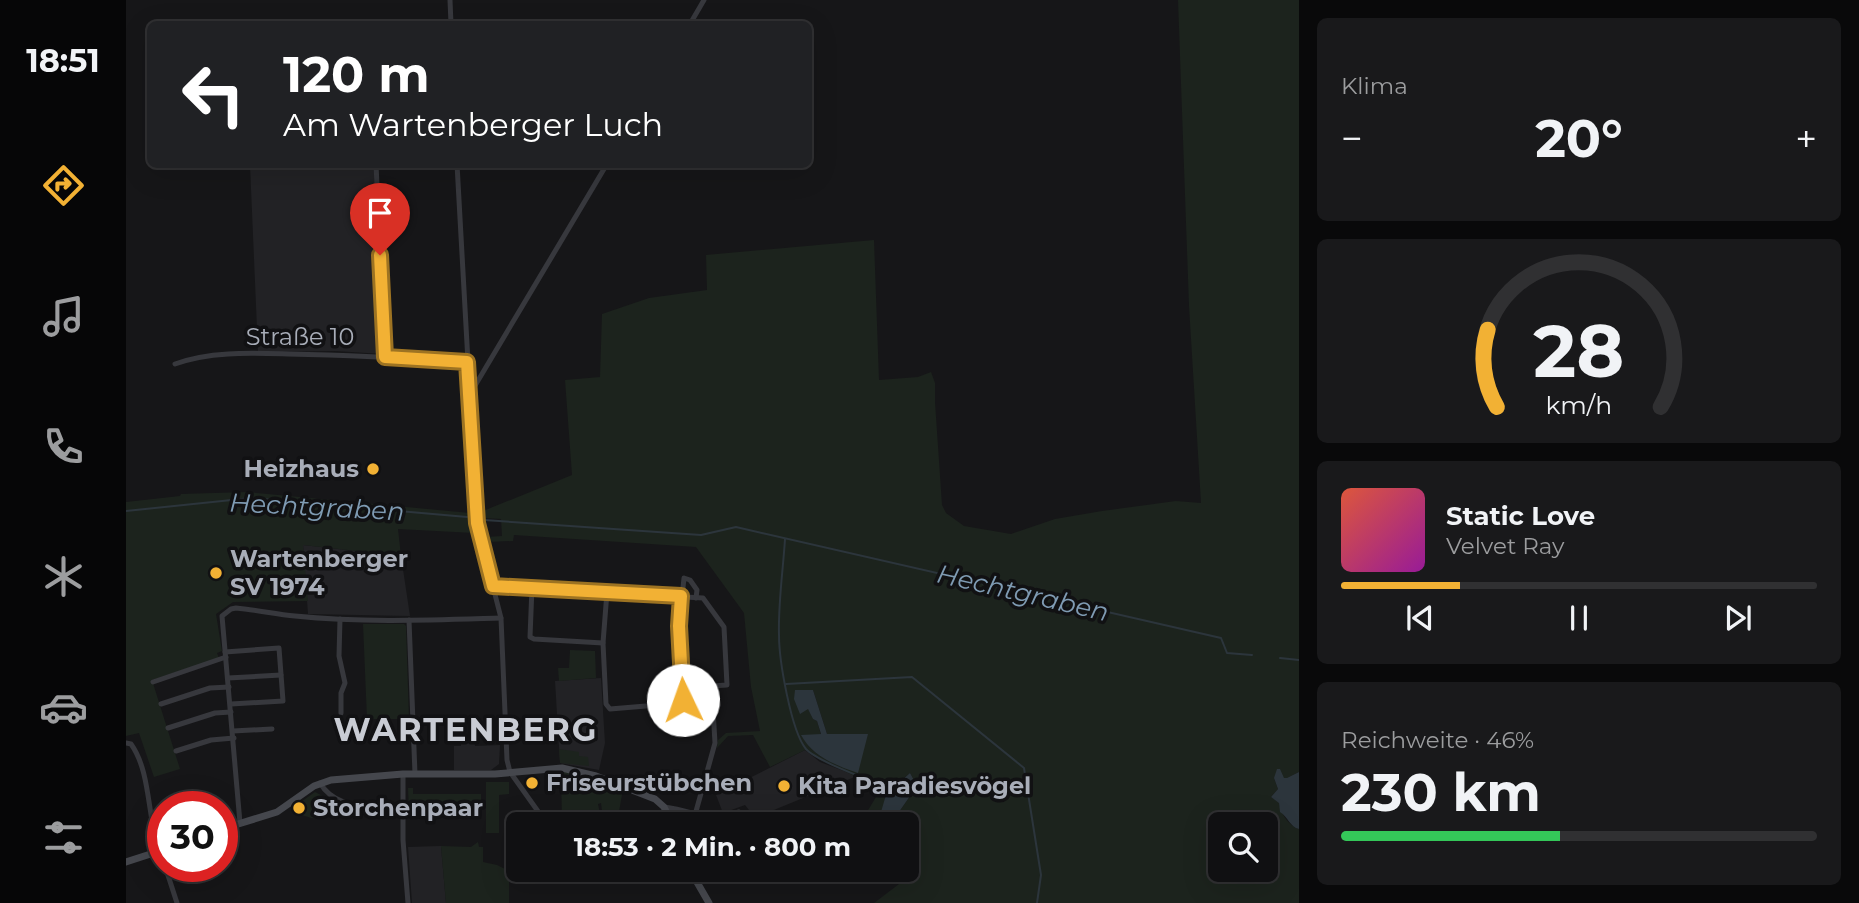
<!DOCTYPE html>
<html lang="de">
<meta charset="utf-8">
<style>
body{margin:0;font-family:Montserrat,sans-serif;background:#19191b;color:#f1f3f6;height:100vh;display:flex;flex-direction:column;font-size:26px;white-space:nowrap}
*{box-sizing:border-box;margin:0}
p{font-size:23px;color:#9c9d9f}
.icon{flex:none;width:38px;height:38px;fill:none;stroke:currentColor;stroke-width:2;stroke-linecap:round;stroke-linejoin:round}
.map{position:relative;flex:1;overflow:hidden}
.side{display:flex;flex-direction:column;gap:18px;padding:18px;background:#09090a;width:560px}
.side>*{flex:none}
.top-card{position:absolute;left:21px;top:21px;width:665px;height:147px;border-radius:10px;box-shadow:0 7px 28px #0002,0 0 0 2px #303032;background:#202124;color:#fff;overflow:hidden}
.controls{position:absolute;left:1082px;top:812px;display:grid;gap:14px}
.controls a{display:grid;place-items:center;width:70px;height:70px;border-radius:10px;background:#101012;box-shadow:0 7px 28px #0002,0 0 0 2px #303032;font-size:35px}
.speed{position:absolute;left:21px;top:791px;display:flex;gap:14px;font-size:35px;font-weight:700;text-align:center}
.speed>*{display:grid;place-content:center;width:91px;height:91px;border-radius:50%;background:#101012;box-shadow:0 7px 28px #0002,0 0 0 2px #303032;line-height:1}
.speed .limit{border:10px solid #d22;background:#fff;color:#111}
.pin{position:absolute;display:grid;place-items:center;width:60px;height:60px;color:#fff;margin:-72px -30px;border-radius:50% 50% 50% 0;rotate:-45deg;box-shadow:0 0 7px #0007}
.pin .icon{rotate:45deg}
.me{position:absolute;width:77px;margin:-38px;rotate:357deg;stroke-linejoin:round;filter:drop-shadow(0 0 5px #0008)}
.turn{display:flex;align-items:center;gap:24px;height:147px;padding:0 21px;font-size:32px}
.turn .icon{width:91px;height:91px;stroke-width:2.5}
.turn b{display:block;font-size:49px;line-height:60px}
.big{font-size:52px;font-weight:700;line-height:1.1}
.side .widget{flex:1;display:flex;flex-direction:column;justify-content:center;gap:10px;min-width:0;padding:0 24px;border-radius:10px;background:#19191b}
.side .dial{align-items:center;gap:0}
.dial svg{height:182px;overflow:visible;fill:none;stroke:#303032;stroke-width:7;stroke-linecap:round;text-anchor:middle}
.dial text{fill:#f1f3f6;stroke:none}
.song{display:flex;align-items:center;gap:21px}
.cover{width:84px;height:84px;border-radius:10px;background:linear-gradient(135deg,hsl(10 70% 55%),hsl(300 70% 35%))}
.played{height:7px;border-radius:4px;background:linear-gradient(90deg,#f2b134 25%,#303032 25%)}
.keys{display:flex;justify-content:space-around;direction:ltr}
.heat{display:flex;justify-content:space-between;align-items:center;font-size:38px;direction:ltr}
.charge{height:10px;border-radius:5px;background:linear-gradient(90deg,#34c759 46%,#303032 0)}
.trip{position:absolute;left:380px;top:812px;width:413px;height:70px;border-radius:10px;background:#101012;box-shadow:0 7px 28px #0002,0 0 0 2px #303032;font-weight:700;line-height:70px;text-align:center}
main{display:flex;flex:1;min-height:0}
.menu{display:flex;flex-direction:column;width:126px;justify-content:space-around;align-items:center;background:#060607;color:#9c9d9f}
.menu .icon{width:49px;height:49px}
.menu .active{color:#f2b134}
.menu b{font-size:32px;color:#f1f3f6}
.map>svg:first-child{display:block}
.built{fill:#222225}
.green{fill:#1c231d;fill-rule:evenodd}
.water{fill:#2c353c}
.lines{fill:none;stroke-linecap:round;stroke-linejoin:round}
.stream{stroke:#2c353c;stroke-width:2}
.minor{stroke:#37383d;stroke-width:5}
.secondary{stroke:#45474d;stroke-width:7}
.route-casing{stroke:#9d7322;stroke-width:18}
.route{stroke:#f2b134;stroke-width:12}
.poi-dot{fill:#f2b134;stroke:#111113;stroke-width:2.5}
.labels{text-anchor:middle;stroke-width:7;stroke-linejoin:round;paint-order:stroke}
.street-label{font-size:24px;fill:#a8adb8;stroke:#111113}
.poi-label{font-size:24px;font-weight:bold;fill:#a8adb8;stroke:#111113;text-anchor:start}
.water-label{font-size:26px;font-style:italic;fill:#7f9bb3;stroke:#111113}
.district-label{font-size:32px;font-weight:bold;letter-spacing:2px;fill:#c9ccd4;stroke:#111113}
</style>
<main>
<nav class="menu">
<b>18:51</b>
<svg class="icon active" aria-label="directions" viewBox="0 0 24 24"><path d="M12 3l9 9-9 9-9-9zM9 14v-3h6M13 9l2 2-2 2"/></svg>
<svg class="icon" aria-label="music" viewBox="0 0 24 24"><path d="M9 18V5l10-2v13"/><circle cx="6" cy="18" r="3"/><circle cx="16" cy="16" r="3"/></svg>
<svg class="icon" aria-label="phone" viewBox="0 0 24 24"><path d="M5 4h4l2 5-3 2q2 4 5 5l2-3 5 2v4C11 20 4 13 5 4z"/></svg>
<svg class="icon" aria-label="climate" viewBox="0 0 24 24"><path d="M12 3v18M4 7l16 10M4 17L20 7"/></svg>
<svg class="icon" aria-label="car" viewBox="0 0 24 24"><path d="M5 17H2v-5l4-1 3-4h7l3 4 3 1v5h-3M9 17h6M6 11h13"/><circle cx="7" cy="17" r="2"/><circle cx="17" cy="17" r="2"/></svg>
<svg class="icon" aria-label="filters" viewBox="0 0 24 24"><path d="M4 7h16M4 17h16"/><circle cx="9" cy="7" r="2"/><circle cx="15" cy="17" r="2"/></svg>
</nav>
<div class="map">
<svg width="1173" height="903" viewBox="0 0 1173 903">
<rect width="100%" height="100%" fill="#161618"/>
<g class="built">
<polygon points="124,165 248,165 256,354 210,351 132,352"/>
<polygon points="177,545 275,556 284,616 182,614"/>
<polygon points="475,678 479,743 473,770 434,763 429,681"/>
<polygon points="348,736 349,746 374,745 373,764 365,770 328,770 328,746 335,746 335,737"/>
<polygon points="679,750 694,762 731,776 638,814 627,815 619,805 597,813 590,795"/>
<polygon points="315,846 320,903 286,903 282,847"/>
</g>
<g class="green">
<path d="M1052,0H1173V772L1162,778H1148L1152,789L1145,797L1153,802C1154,813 1163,826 1173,829V903H748L777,881L770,870H780V824H729L738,817L756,787L726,775L679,750L644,767L627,735L602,736L591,748L592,740L600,733L634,731L625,687L618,613L570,547L388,535L387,541L361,542L360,537L376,536L375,519L358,518L357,511L446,475L439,380L474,377L476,314L523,298L581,290L580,255L748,240L753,380L792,377L805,372L809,383V402L816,505L820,513L838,526L885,534L929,519L976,511L1050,501L1075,503L1063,306ZM687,690L701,734L732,772C710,765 686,757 676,735H695L691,721L687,719L682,708ZM784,773L790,784L789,789L768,819L766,788ZM1094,824H1139V870H1094Z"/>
<polygon points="121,492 344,513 348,533 272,529 275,556 177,545 182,601 107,602 90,614 96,651 91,653 93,658 26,680 54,769 28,777 13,733 0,736 0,502 54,496 55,494"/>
<polygon points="237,624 278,624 280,626 283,719 241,719"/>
<polygon points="444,650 469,651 470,678 433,681 432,668 443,668"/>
<polygon points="433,749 453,752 453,756 462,757 463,766 434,763"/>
<polygon points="441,771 497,789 491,823 512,824 483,824 482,814 476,811 475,803 472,804 476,824 423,823 422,821 424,820 436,822 435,773"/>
<polygon points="360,782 383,782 383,794 373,795 373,833 360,833"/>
<polygon points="282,788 287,788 287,794 355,794 355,811 283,812"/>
<path d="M189,792L219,807L218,813C210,813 208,815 201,817C187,821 177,816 165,809Z"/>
<polygon points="352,842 353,847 357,847 357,862 371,865 383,871 383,903 320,903 315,846 345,847"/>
</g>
<g class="water">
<path d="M669,690H687L701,734H742L732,773C709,765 687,757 675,735L695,734L691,721L687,719L682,709L674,714L668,699Z"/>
<path d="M1151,769H1154L1158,778H1161L1173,772V829C1164,827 1162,817 1154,812L1153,803L1145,797L1152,789L1148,778Z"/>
<polygon points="784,773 790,784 789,789 768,819 762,819 755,812 762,788 774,782"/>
</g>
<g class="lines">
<g class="stream">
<polyline points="0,511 125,498 341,517"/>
<polyline points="358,520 575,535 610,527 1095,638 1101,653 1126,655"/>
<path d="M659,539C657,571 652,604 653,635C653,660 665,731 680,749C692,762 742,779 761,787L776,779"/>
<polyline points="1154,658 1173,660"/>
<polyline points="660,684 786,677 898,768 915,875 911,903"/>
</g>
<g class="minor">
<polyline points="324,0 325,24"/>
<polyline points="564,24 578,0"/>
<polyline points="250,164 259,357"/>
<polyline points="331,164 351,524 375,618 381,760 384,772 421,824"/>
<path d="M49,364C84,351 126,353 162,354C222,355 281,358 341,362"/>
<polyline points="343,390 347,389 481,164"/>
<polyline points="367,586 577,598 598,627 601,685 556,688"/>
<polyline points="406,587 404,637 408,639 477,643"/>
<polyline points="481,592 477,643 480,704 484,709 556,703 553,626 558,578 564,580 571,590 570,598"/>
<polyline points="214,619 213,656 219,683 215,693 215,713"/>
<polyline points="283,620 289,774"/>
<polyline points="99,652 153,648 157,701 105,704"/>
<polyline points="102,678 155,675"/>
<polyline points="27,682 100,657"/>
<polyline points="35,704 84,688 103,687"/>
<polyline points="42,728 89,713 105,712"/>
<polyline points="107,731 146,729"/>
<path d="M0,743L5,744C27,775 20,825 37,860"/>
<polyline points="50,751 85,740 108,738"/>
<polyline points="277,774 277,840 282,903"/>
<path d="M194,783C211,812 250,804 277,814"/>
<path d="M538,807C573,811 575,824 613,812"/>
<polyline points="569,815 589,743 586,692"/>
<path d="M114,823L96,616L105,609L110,608C130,610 150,614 169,616C237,623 307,620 375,618"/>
<polyline points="557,824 573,816"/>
<polyline points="39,866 51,903"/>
</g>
<g class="secondary">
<polyline points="96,829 151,812 188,786 205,780 277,774 369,774 436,768 470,776 529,799 538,807 546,824"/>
<polyline points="0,862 37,850"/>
<polyline points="564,870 583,903"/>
</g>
</g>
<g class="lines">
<defs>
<polyline id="route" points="254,255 259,357 341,362 351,523 367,586 555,596 553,626 557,700"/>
</defs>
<use href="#route" class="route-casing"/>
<use href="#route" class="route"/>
</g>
<g class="poi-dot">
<circle cx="247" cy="469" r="7"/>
<circle cx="90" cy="573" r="7"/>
<circle cx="406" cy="783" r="7"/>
<circle cx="658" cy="786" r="7"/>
<circle cx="173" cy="808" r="7"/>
</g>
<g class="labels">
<g class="street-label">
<text x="174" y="345">Straße 10</text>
</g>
<g class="poi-label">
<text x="233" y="477" text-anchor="end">Heizhaus</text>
<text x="104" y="567">Wartenberger<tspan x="104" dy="28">SV 1974</tspan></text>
<text x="420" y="791">Friseurstübchen</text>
<text x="672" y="794">Kita Paradiesvögel</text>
<text x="187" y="816">Storchenpaar</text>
</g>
<g class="water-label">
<text transform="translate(191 507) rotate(3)" y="9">Hechtgraben</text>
<text transform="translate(897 593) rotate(13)" y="9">Hechtgraben</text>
</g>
<g class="district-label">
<text x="340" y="741">WARTENBERG</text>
</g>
</g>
</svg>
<div class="controls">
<a><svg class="icon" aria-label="search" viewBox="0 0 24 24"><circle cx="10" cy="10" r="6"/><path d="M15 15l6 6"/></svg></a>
</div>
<div class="speed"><div class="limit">30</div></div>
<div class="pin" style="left:254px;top:255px;background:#d93025"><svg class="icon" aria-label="arrive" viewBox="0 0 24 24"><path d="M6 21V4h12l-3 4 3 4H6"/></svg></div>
<svg class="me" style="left:557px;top:700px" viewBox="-20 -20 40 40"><circle r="19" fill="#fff"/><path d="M0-13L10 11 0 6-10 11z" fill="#f2b134"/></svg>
<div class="trip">18:53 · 2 Min. · 800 m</div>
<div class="top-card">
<div class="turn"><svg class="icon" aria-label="left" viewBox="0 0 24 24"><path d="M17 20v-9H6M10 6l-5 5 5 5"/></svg><div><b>120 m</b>Am Wartenberger Luch</div></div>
</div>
</div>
<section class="side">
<div class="widget"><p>Klima</p>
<div class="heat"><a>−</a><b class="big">20°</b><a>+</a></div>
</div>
<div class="widget dial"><svg viewBox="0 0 100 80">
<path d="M14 69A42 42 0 1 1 86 69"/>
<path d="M14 69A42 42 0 0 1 10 35" stroke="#f2b134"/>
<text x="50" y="56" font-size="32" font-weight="700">28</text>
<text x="50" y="72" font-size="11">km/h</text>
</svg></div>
<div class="widget">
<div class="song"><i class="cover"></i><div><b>Static Love</b><p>Velvet Ray</p></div></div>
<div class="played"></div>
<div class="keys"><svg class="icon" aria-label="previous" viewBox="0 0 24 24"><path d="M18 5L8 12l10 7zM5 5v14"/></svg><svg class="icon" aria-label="pause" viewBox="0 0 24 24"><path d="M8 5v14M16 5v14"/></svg><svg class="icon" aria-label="next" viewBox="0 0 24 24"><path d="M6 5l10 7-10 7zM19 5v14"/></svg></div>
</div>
<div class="widget"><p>Reichweite · 46%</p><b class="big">230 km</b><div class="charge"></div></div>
</section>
</main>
